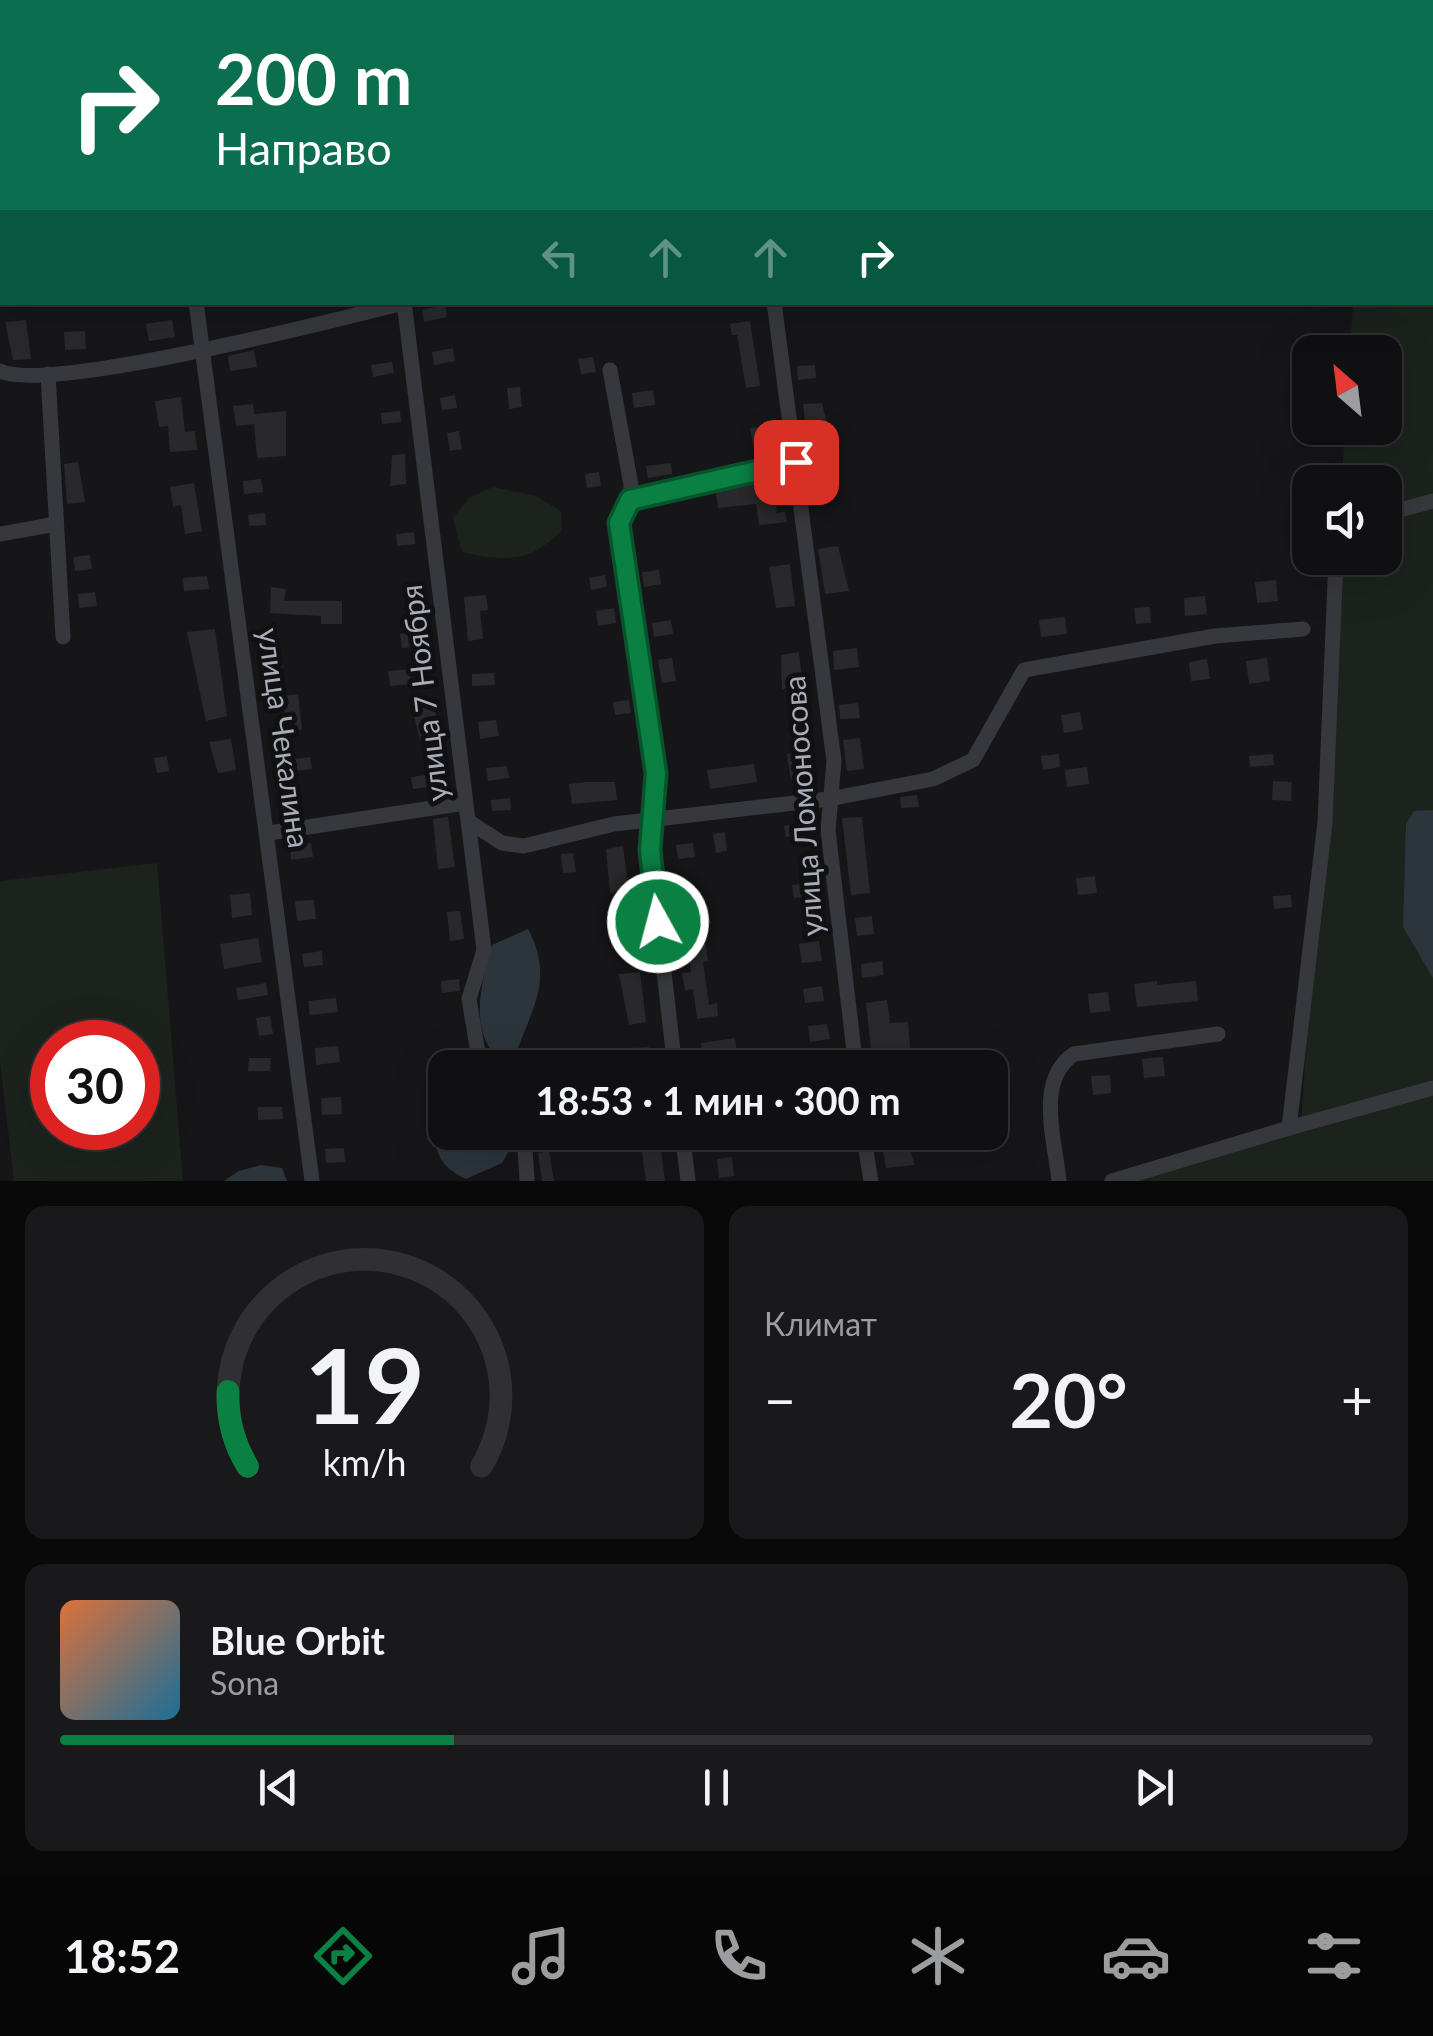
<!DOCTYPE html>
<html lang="ru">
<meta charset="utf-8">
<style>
body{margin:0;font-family:Lato,sans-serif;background:#19191b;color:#f1f3f6;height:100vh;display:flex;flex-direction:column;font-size:38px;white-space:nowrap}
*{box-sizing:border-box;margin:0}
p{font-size:32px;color:#9c9d9f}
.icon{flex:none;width:55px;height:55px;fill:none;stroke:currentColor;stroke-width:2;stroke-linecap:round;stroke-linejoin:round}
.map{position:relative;height:1181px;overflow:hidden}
.drawer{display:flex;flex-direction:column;gap:25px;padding:25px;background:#09090a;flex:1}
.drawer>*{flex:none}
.hud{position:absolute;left:0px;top:0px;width:1435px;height:305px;box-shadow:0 10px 40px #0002,0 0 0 2px #303032;background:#0b6e4f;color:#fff;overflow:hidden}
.needle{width:65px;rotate:332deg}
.fabs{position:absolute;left:1292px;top:335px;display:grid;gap:20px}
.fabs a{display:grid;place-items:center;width:110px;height:110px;border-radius:20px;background:#101012;box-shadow:0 10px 40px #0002,0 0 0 2px #303032;font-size:50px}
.speed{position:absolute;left:30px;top:1020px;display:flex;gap:20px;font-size:50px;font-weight:700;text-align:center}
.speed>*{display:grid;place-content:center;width:130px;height:130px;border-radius:50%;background:#101012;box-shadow:0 10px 40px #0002,0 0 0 2px #303032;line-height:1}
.speed .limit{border:15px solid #d22;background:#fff;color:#111}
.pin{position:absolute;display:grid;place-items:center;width:85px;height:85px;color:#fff;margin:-42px;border-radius:20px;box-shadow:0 5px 15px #0006}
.me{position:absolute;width:110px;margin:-55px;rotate:353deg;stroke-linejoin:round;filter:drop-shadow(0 0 8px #0008)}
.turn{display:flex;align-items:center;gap:35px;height:210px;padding:0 50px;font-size:45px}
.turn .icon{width:130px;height:130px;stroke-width:2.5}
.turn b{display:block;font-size:70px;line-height:85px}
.lanes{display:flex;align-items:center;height:95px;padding:0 50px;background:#0003;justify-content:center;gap:50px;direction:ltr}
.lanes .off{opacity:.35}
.big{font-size:75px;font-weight:700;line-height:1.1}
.drawer .card{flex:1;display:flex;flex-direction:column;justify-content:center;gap:15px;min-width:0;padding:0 35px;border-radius:20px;background:#19191b}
.drawer .dial{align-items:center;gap:0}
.dial svg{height:260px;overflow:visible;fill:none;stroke:#303032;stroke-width:7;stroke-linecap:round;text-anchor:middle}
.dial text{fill:#f1f3f6;stroke:none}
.song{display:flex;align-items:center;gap:30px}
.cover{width:120px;height:120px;border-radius:15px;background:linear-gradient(135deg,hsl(20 70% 55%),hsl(200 70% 35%))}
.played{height:10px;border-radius:5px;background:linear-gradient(90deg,#0b8043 30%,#303032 30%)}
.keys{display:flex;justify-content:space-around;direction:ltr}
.heat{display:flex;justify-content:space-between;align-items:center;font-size:55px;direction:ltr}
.drawer .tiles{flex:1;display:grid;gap:25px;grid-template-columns:1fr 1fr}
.card:last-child{grid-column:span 2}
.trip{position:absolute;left:428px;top:1050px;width:580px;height:100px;border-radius:20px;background:#101012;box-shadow:0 10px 40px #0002,0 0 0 2px #303032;font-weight:700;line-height:100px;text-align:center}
.tabs{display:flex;height:160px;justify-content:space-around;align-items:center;background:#060607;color:#9c9d9f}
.tabs .icon{width:70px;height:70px}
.tabs .active{color:#0b8043}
.tabs b{font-size:45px;color:#f1f3f6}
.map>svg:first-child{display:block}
.green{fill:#1c231d;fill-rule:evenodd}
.water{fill:#2c353c}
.building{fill:#29292c}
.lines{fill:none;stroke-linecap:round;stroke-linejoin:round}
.minor{stroke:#37383d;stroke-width:15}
.route-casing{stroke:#07532c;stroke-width:25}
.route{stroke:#0b8043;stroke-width:18}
.labels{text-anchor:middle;stroke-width:10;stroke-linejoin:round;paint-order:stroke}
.street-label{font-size:30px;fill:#a8adb8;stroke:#111113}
</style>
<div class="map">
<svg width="1433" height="1181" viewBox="0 0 1433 1181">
<rect width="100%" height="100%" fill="#161618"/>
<g class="green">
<polygon points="1372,0 1433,0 1433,1181 1131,1181 1301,1127 1337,558 1385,558 1385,482 1342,482 1345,428 1385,428 1385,352 1350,352 1353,303 1432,302 1432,2"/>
<path d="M493,487L536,496L561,511L562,530C531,563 504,562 462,552L453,518L469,498Z"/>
<path d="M157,863L183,1181H14L0,1062V881ZM52,1042H138V1128H52Z"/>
</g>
<g class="water">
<polygon points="1433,810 1433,978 1403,927 1406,824 1414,811"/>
<path d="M528,929C554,978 533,1007 516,1053L498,1058C468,1029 482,981 492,945Z"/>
<path d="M445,1117V1132L505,1133L510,1149L502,1163L466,1179C442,1168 436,1156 434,1130Z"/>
<polygon points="261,1165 282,1168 287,1181 224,1181 239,1171"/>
</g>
<g class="building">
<polygon points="445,305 447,317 424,322 422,310"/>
<polygon points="26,320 31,359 13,360 5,322"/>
<polygon points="172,320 175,337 149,341 146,324"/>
<polygon points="750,321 760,386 746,388 737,335 732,335 730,324"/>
<polygon points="85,331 86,349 65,350 64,332"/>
<polygon points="453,348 455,361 434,365 432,352"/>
<polygon points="254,350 257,367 230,371 228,356"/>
<polygon points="593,357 596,372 581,374 578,359"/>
<polygon points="392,362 394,373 373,377 371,365"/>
<polygon points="815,365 816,378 798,380 797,366"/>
<polygon points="520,387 522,407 509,409 507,388"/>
<polygon points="653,390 655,405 634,408 632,393"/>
<polygon points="455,395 457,408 442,410 440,398"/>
<polygon points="181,397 185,432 195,431 197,450 170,452 168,426 159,427 155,401"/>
<polygon points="822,403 832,444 808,447 803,404"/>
<polygon points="253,404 254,414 286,411 286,456 257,458 254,424 236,426 233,406"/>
<polygon points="400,411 401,422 382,424 381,413"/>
<polygon points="765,426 767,443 753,445 750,428"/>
<polygon points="459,431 462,449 450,451 447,433"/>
<polygon points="405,454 406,484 390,486 392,455"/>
<polygon points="78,462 85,502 67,504 64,464"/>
<polygon points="671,463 672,474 648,478 646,466"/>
<polygon points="599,472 601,486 587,488 585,474"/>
<polygon points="829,476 831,493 812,495 811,478"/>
<polygon points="261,479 263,492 244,494 243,481"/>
<polygon points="773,480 777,513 785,511 787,522 759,525 756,504 718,508 716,492"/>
<polygon points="194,483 202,531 185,534 181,505 173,507 170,487"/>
<polygon points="265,513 266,525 249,526 248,515"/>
<polygon points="414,532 415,544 397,546 396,534"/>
<polygon points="838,546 849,591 825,594 818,549"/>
<circle cx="1393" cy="558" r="10"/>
<polygon points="90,555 92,569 75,571 73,557"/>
<polygon points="790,564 795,606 776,608 769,567"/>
<polygon points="659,570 661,584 644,587 642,572"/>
<polygon points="605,575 607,587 591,590 589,578"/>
<polygon points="207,576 209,589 184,591 183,578"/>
<polygon points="1276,580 1278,601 1257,603 1255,582"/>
<polygon points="271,587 286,589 284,601 342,601 342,624 321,624 321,616 270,613"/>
<polygon points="95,592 97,606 79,608 78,594"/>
<polygon points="486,595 488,610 480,611 483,639 468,641 464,597"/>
<polygon points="1205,596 1207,614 1185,616 1184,598"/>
<polygon points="1150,607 1151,623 1136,624 1134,608"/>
<polygon points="614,608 616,623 598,626 596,611"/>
<polygon points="1065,617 1067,634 1041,637 1039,620"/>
<polygon points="671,620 673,634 654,637 652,623"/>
<polygon points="215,629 227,716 206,721 187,632"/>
<polygon points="424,631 426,646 402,648 400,634"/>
<polygon points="857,648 859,667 834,670 833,651"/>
<polygon points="799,652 803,686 782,689 781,655"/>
<polygon points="672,658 676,681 662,683 658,660"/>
<polygon points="1267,658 1270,681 1249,684 1246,661"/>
<polygon points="1207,659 1210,679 1191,681 1189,662"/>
<polygon points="282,660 283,673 265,674 264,661"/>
<polygon points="410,669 412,684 390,686 388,671"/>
<polygon points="494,673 495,685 472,686 472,674"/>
<polygon points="298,694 302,730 286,731 283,696"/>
<polygon points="629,700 631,713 615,715 613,702"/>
<polygon points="858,703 860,718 840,719 839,705"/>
<polygon points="434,704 440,739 420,741 412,707"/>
<polygon points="1080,712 1083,730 1064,733 1061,715"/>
<polygon points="496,720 499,736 480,739 478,722"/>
<polygon points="860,738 864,769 847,771 843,740"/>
<polygon points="231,739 236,770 218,773 209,742"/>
<polygon points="810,751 814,777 791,780 787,754"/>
<polygon points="1059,754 1060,767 1043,770 1041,756"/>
<polygon points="1273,754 1274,765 1250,767 1249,756"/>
<polygon points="167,756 169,771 157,773 154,758"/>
<polygon points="310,757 312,769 296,771 294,759"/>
<polygon points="754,764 757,782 710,789 707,770"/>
<polygon points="507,766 509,778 488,781 486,768"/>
<polygon points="1087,767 1089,784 1067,787 1065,770"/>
<polygon points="443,773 444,785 413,789 411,777"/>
<polygon points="1273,781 1292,782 1291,801 1272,800"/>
<polygon points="586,782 615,782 617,800 572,804 569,784"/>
<polygon points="299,793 300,806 283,807 282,795"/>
<polygon points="917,795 919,807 901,808 900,797"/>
<polygon points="510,798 511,810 492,811 491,800"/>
<polygon points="448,817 455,867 438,869 433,819"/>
<polygon points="862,817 870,893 851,895 842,818"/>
<polygon points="802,823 804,834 786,837 784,826"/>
<polygon points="725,832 727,851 716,853 713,834"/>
<polygon points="311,843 313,857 291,860 290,845"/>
<polygon points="693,843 695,857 678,859 676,845"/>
<polygon points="623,846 629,891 610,893 606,849"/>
<polygon points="573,853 576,872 563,873 561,854"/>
<polygon points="1095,876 1097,893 1078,895 1076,878"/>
<polygon points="812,882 813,896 794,898 792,885"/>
<polygon points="250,893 252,915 232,918 230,895"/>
<polygon points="1291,895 1292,907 1274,909 1273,896"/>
<polygon points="314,900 316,919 297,921 295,901"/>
<polygon points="708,906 711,923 703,924 708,961 703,962 709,1005 717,1003 718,1016 697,1019 693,989 685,990 682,973 691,972 683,909"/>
<polygon points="460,911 464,939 450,941 447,912"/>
<polygon points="872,916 874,934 857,936 855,918"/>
<polygon points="635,930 636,943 617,945 616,932"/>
<polygon points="258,938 262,962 224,969 220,944"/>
<polygon points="819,941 822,961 802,963 799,944"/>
<polygon points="322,951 323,965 304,967 302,954"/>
<polygon points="882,961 884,975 862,978 861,964"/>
<polygon points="640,972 646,1022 629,1025 619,974"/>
<polygon points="459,979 460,991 442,993 441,981"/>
<polygon points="1157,981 1157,985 1196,981 1198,1001 1137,1007 1134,984"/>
<polygon points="266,983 268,995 238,1000 236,988"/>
<polygon points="822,986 824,1001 805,1003 803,989"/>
<polygon points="1108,992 1110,1011 1090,1013 1088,994"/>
<polygon points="336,998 338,1012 310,1015 308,1001"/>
<polygon points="887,1000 890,1023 908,1022 911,1057 872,1060 866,1003"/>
<polygon points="270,1016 273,1034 259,1036 256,1018"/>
<polygon points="827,1024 830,1039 810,1042 808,1026"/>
<polygon points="735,1038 737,1053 760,1050 762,1068 705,1068 701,1043"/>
<polygon points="338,1046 340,1062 316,1065 315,1048"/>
<polygon points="649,1047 651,1061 632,1063 631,1048"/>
<polygon points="1163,1057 1165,1076 1144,1078 1142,1059"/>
<polygon points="249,1058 271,1058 270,1071 248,1071"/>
<polygon points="1110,1075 1111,1093 1093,1095 1091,1076"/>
<polygon points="341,1097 342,1114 322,1115 321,1098"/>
<polygon points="258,1107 282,1107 283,1119 258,1120"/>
<polygon points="815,1132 841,1132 843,1143 817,1147"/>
<polygon points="880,1132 904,1132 915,1165 886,1168"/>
<polygon points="659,1135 665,1181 646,1181 640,1138"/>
<polygon points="344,1148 345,1162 326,1163 325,1149"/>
<polygon points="549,1151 554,1181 542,1181 538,1153"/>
<polygon points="732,1157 734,1176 719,1178 717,1159"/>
</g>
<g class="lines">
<g class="minor">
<polyline points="152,0 152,2"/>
<polyline points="403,0 403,2"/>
<polyline points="549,0 549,2"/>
<polyline points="731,0 732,2"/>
<polyline points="196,302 312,1181"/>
<polyline points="404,302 484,950 469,999 480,1065 490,1068"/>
<polyline points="774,302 834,761 828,830 856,1068"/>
<polyline points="610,370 631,485 630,501 619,523 656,773 650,850 675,1068"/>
<path d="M0,371C46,394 344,318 407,302"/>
<polyline points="48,374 63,637"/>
<polyline points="630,501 795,462"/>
<polyline points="1385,514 1433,501"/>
<polyline points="0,534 56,524"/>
<polyline points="468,821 502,843 524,846 614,824 829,799 933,779 973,760 1024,670 1215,636 1303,629"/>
<polyline points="269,833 465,803"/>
<polyline points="1289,1128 1433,1088"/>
<polyline points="524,1132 527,1181"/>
<polyline points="682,1132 688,1181"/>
<polyline points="863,1132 871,1181"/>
<path d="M1059,1181C1055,1140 1035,1080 1074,1054L1218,1034"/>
<polyline points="1112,1181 1289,1128 1325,822 1336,558"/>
</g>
</g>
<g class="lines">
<defs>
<polyline id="route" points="658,922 650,850 656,773 619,523 630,500 796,462"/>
</defs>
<use href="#route" class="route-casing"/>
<use href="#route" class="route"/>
</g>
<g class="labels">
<g class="street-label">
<text transform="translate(425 693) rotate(-97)" y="10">улица 7 Ноября</text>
<text transform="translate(283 738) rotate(82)" y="10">улица Чекалина</text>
<text transform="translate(804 806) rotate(-94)" y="10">улица Ломоносова</text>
</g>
</g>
</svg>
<div class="fabs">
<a><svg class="needle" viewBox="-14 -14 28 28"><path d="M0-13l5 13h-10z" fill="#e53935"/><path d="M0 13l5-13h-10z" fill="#9c9d9f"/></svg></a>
<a><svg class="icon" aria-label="sound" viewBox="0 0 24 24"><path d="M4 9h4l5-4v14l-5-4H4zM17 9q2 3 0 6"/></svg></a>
</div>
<div class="speed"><div class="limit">30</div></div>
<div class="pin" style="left:796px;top:462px;background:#d93025"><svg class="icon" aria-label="arrive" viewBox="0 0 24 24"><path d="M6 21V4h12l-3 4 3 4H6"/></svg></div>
<svg class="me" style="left:658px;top:922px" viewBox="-20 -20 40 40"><circle r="17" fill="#0b8043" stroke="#fff" stroke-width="3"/><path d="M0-11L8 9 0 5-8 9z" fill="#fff"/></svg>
<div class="trip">18:53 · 1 мин · 300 m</div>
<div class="hud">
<div class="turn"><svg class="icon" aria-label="right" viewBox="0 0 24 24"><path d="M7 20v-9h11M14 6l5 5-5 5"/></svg><div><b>200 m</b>Направо</div></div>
<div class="lanes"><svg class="icon off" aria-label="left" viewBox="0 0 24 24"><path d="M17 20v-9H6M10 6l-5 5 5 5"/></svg><svg class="icon off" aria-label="ahead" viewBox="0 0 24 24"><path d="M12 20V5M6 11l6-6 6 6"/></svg><svg class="icon off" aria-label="ahead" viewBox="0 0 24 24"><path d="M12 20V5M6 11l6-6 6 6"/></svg><svg class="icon" aria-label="right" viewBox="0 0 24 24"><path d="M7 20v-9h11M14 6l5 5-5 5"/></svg></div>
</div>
</div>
<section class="drawer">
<div class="tiles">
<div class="card dial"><svg viewBox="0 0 100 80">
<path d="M14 69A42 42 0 1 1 86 69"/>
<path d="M14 69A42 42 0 0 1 8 46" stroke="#0b8043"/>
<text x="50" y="56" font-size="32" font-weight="700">19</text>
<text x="50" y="72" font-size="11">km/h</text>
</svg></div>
<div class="card"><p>Климат</p>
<div class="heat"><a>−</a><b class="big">20°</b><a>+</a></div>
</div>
<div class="card">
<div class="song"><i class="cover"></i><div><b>Blue Orbit</b><p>Sona</p></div></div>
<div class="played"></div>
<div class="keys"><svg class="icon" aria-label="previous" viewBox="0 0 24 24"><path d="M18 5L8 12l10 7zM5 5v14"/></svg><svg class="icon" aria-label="pause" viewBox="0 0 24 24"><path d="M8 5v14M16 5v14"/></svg><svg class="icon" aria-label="next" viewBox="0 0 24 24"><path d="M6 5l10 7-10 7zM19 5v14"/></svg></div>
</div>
</div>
</section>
<nav class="tabs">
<b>18:52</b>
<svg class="icon active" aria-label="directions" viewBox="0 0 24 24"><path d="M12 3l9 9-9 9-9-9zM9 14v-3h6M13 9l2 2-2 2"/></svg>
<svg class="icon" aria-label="music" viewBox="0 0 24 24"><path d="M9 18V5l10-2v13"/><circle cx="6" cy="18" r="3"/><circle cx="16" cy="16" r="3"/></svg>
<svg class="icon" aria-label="phone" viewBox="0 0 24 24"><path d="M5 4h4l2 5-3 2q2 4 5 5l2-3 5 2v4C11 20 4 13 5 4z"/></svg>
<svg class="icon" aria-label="climate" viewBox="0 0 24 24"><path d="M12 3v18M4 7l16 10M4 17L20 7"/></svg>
<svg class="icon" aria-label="car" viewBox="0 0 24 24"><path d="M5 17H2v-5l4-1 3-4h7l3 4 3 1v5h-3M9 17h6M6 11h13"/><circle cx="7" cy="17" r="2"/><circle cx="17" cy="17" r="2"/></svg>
<svg class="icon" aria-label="filters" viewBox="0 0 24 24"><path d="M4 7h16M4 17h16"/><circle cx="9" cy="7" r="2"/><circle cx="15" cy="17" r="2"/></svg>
</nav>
